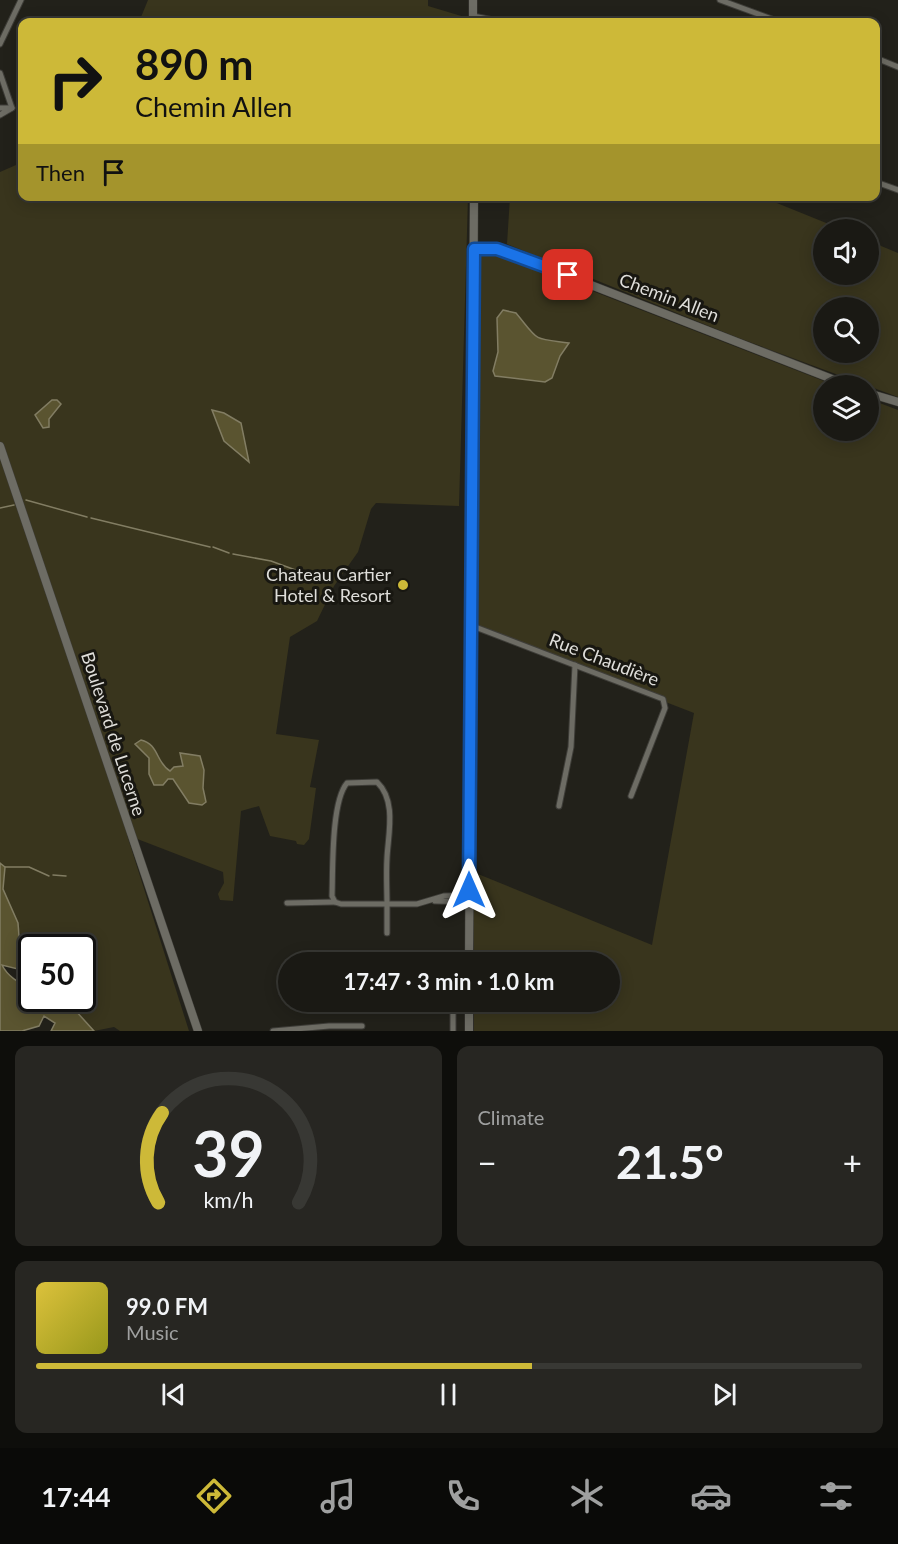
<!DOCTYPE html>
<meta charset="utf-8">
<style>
body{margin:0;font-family:Lato,sans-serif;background:#272622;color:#f1f3f6;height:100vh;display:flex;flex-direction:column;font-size:22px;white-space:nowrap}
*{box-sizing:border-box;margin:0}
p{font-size:20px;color:#9fa0a0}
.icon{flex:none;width:33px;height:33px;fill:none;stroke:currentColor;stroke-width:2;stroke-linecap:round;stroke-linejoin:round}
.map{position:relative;height:1031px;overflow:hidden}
.side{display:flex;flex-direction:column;gap:15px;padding:15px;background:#0e0e0b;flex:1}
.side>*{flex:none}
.hud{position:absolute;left:18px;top:18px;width:862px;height:183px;border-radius:12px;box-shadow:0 3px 15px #0003,0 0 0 2px #383834;background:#cdb938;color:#111;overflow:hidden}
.tools{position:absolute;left:813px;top:219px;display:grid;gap:12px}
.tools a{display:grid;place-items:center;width:66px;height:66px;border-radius:50%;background:#1a1914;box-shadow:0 3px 15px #0003,0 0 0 2px #383834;font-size:30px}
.speed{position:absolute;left:18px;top:934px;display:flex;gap:12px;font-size:30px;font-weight:700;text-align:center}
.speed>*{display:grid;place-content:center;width:78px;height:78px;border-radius:50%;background:#1a1914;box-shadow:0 3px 15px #0003,0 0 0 2px #383834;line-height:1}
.speed .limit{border:3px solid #111;border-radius:9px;background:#fff;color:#111}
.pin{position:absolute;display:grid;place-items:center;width:51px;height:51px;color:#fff;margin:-26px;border-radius:12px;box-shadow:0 3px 9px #0006}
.me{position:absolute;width:66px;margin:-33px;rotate:0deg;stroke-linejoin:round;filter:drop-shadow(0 0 4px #0008)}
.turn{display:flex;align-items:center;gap:21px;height:126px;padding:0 18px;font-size:27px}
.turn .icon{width:78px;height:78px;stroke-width:2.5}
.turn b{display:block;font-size:42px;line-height:51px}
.then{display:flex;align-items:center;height:57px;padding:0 18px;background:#0003;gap:12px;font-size:22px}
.big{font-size:45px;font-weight:700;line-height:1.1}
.side .tile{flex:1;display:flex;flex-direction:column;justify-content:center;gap:9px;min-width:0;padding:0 21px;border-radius:12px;background:#272622}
.side .dial{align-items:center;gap:0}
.dial svg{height:156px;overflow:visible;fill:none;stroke:#383834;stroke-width:7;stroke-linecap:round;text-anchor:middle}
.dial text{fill:#f1f3f6;stroke:none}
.song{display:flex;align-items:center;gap:18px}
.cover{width:72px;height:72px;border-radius:9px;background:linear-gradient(135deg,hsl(50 70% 55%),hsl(60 70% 35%))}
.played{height:6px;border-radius:3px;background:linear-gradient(90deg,#cdb938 60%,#383834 60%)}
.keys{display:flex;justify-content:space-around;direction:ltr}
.heat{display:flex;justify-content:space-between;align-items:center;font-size:33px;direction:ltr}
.side .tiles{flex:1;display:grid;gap:15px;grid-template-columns:1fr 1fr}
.tile:last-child{grid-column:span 2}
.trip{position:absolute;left:278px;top:952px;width:342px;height:60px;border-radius:30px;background:#1a1914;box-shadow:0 3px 15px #0003,0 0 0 2px #383834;font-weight:700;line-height:60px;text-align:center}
.tab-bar{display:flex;height:96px;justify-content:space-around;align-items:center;background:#0a0a08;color:#9fa0a0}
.tab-bar .icon{width:42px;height:42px}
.tab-bar .active{color:#cdb938}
.tab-bar b{font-size:27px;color:#f1f3f6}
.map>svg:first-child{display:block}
.green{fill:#39351d;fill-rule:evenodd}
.water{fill:#5a5430;stroke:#827d63;stroke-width:1.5}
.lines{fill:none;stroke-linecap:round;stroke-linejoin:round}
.stream{stroke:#827d63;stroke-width:1.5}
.street-casing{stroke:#3e3d38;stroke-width:7}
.secondary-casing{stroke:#3e3d38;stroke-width:9}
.street{stroke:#6d6c64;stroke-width:5}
.secondary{stroke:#6d6c64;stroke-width:8}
.route-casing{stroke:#114b97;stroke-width:15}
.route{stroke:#1a73e8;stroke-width:10}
.poi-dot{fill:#cdb938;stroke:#181711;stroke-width:2}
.labels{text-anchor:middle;stroke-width:6;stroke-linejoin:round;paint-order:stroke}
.street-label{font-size:18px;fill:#dfdeda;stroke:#181711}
.poi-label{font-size:18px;fill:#dfdeda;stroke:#181711;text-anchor:end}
</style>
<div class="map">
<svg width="898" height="1031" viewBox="0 0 898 1031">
<rect width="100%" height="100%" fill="#22211a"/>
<g class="green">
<polygon points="148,0 428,0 428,6 468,18 468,22 139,22"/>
<polygon points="16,165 22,167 22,196 468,197 459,506 376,503 371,509 358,552 334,586 317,621 290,637 276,734 319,740 310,787 316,788 309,839 304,845 297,844 296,841 270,836 259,806 241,811 233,901 220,900 218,894 224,883 223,872 127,835 189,1031 120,1031 114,1027 94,1031 65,1000 82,999 82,948 37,948 23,941 3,889 5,868 0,863 0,172"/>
<path d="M510,197H762L841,229L824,230V274H868L869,241L898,253V397L736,337L507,244ZM824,308H868V352H824Z"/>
<polygon points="487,250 834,385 824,386 824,430 868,430 869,399 898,410 898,1031 474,1031 474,1002 609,1002 609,963 474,963 473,872 652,945 694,713 477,629 479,253"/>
</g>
<g class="water">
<path d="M503,310L516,313C540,342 531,338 569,343L560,356L552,378L545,382L495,376L493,371L498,352L497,318Z"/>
<polygon points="52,400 57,400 61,404 49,419 49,427 43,428 35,415"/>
<polygon points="212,410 224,413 241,423 249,462 224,441"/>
<path d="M141,740C159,744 156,763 170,771L174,767L183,766L180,753L200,756L204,770L203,788L206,802L202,805L189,803L173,779H168L163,785H154L149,774V758L135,744Z"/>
<path d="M0,863L5,867L3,889L18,923L19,936L37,948H32L31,969L26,971L2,965C7,975 19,985 31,986L32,999H65L94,1031H51L55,1023L44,1016L39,1026L22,1031H0Z"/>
</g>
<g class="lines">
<g class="stream">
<polyline points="26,500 87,517"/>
<polyline points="0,508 14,505"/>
<polyline points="91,518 210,547"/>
<polyline points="213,547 229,553"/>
<polyline points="233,554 271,561 309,575"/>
<polyline points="5,867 29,867 49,876"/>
<polyline points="53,875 66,876"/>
</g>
<defs>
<g id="street">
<polyline points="720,0 780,22"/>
<polyline points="473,16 503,22"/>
<polyline points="0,44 21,0"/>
<polyline points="876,58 898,67"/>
<polyline points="0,73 12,108"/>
<polyline points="0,108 12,108 0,115"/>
<polyline points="876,182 898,190"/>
<polyline points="470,625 663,699 665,708 631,796"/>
<polyline points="559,806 571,747 575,665"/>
<polyline points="435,901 469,902"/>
<polyline points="287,903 335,902"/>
<path d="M387,933V905C387,890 386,874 387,858C388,835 397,801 377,782L347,783C331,802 333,870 332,896L335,902L341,904H417L444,896L469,895"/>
<polyline points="453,1002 453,1031"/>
<polyline points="273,1031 329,1026 362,1026"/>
</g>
<g id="secondary">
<polyline points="473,22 473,0"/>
<polyline points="474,249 497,249 509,253 850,386"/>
<polyline points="868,393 898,402"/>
<polyline points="0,446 198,1031"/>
<polyline points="469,963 474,196"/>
<polyline points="469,1031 469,1002"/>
</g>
</defs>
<use href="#street" class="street-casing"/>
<use href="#secondary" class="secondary-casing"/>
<use href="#street" class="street"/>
<use href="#secondary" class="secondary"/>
</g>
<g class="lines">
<defs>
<polyline id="route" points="469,890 474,249 497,249 568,275"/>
</defs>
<use href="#route" class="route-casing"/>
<use href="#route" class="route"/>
</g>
<circle class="poi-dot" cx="403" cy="585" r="6"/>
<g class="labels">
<g class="street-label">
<text transform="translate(669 298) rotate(21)" y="6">Chemin Allen</text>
<text transform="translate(604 660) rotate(21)" y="6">Rue Chaudière</text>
<text transform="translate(113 734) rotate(72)" y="6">Boulevard de Lucerne</text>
</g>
<g class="poi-label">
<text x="391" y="581">Chateau Cartier<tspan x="391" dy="21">Hotel &amp; Resort</tspan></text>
</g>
</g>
</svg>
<div class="tools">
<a><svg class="icon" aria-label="sound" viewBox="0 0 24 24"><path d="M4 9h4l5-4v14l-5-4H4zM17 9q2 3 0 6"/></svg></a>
<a><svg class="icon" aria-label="search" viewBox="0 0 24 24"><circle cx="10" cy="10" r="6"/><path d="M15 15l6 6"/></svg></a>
<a><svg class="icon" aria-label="layers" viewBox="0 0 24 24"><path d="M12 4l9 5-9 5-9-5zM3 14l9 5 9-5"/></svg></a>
</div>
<div class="speed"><div class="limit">50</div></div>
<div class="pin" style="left:568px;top:275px;background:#d93025"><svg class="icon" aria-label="arrive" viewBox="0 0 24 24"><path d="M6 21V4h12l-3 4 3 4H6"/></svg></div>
<svg class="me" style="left:469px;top:890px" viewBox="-20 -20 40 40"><path d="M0-17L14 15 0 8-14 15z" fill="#1a73e8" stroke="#fff" stroke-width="4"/></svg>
<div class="trip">17:47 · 3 min · 1.0 km</div>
<div class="hud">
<div class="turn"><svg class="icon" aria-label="right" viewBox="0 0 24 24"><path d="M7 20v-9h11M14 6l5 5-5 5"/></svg><div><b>890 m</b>Chemin Allen</div></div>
<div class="then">Then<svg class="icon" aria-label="arrive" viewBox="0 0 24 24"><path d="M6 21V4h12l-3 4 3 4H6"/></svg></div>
</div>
</div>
<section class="side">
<div class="tiles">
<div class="tile dial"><svg viewBox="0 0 100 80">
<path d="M14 69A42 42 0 1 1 86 69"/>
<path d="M14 69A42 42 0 0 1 16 23" stroke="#cdb938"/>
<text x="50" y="56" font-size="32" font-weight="700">39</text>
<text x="50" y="72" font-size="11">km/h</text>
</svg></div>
<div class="tile"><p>Climate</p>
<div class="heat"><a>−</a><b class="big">21.5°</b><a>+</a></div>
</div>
<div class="tile">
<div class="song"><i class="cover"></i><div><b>99.0 FM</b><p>Music</p></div></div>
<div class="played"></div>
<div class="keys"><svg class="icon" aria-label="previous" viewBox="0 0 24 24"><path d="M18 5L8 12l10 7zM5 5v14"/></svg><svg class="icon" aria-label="pause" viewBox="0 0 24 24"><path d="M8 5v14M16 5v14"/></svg><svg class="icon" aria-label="next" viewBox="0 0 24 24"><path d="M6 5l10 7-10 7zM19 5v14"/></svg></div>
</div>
</div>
</section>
<nav class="tab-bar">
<b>17:44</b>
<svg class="icon active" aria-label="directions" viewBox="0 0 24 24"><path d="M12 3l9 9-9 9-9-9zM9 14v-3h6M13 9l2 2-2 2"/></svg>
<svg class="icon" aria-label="music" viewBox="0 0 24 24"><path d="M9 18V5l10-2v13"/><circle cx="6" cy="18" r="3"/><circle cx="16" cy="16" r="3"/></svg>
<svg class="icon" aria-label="phone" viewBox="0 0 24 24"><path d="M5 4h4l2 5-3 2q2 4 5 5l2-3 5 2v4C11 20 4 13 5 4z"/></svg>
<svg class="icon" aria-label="climate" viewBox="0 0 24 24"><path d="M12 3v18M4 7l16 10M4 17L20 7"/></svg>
<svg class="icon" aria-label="car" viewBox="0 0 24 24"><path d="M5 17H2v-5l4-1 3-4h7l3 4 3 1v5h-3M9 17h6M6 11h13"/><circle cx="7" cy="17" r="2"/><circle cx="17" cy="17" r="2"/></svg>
<svg class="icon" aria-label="filters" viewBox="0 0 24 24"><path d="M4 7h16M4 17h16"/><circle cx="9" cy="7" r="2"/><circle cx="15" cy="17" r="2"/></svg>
</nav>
